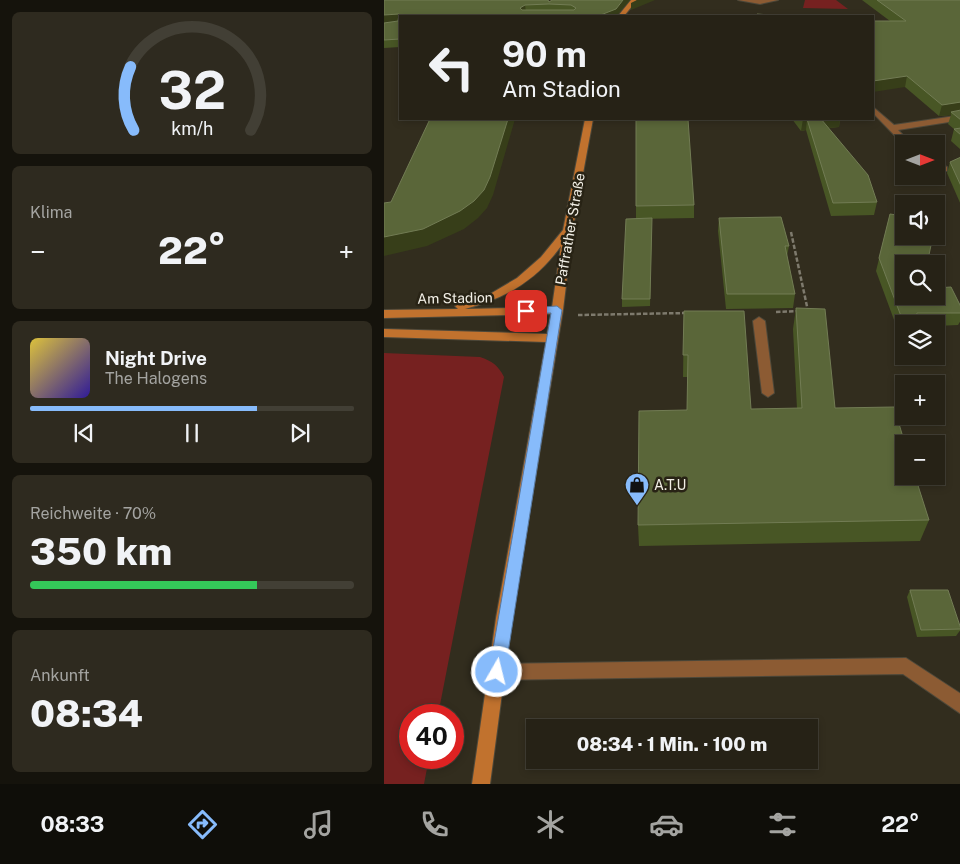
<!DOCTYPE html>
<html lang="de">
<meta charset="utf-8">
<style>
body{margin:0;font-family:"Public Sans",sans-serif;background:#2e2a1f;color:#f1f3f6;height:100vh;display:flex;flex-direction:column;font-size:19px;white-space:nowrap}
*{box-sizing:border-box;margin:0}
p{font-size:16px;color:#a4a4a1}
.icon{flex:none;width:28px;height:28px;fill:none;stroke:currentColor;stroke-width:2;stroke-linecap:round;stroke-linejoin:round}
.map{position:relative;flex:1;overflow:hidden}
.side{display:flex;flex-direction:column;gap:12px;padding:12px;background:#15130c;width:384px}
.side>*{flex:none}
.top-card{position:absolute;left:15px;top:15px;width:475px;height:105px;border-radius:0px;box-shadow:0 2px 8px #0003,0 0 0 1px #423f35;background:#262216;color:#f1f3f6;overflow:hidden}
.needle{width:32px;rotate:90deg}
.fabs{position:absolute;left:511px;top:135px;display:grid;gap:10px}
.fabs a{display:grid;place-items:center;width:50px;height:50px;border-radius:0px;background:#262216;box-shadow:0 2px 8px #0003,0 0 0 1px #423f35;font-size:25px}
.speed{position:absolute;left:15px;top:704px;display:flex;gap:10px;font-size:25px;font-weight:700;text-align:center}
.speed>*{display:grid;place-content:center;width:65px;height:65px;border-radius:50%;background:#262216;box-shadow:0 2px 8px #0003,0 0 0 1px #423f35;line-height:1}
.speed .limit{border:8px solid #d22;background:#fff;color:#111}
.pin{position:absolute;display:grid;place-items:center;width:42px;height:42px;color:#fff;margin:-21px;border-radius:10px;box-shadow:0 2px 8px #0006}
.me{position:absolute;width:55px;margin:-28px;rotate:8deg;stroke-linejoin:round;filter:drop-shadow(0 0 4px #0008)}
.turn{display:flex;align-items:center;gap:18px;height:105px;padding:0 20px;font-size:22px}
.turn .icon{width:65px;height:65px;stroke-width:2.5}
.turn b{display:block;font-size:35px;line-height:42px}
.big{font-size:38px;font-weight:800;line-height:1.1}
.side .widget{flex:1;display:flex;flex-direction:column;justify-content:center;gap:8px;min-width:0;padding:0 18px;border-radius:8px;background:#2e2a1f}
.side .dial{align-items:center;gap:0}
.dial svg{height:130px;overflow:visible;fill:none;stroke:#423f35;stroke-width:7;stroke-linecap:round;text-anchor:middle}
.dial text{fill:#f1f3f6;stroke:none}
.song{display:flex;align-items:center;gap:15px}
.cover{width:60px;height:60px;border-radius:8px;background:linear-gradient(135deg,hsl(50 70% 55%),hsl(250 70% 35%))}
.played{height:5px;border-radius:2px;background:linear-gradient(90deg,#87bbfb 70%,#423f35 70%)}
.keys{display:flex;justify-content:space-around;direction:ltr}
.heat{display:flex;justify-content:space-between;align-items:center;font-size:28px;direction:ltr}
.charge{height:8px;border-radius:4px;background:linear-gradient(90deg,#34c759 70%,#423f35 0)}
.trip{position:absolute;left:142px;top:719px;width:292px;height:50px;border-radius:0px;background:#262216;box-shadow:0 2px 8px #0003,0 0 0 1px #423f35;font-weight:800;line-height:50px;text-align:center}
.dock{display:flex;height:80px;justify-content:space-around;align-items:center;background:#0f0e09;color:#a4a4a1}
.dock .icon{width:35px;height:35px}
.dock .current{color:#87bbfb}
.dock b{font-size:22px;color:#f1f3f6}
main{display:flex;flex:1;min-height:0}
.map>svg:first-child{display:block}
.green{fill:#762120}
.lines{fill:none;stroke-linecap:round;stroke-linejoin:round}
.lane-casing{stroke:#4d483a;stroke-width:2}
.street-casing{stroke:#4d483a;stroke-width:2}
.secondary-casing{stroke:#4d483a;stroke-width:2}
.path{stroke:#7e7a6d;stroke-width:2.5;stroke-dasharray:4.5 2;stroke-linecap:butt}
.lane{fill:#8c5b33;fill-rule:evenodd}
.street{fill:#8c5b33;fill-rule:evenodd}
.secondary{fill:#c1722e;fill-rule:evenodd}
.wall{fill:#485625}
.shaded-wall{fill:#373e19}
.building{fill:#5a6639;stroke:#727c54;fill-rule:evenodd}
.route{fill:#87bbfb;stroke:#587aa3}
.labels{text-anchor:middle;stroke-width:5;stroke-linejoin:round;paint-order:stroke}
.street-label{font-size:14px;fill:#f2efe6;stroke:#282315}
.poi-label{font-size:14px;fill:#f2efe6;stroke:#282315;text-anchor:start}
</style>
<main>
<section class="side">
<div class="widget dial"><svg viewBox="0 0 100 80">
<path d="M14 69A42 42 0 1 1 86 69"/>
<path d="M14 69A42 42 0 0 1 12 30" stroke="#87bbfb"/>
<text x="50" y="56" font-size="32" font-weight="700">32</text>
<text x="50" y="72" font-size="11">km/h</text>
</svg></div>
<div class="widget"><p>Klima</p>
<div class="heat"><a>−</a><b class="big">22°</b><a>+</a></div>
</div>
<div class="widget">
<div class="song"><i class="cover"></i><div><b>Night Drive</b><p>The Halogens</p></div></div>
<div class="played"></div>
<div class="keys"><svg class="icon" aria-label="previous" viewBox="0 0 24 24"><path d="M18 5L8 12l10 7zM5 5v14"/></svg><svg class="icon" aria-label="pause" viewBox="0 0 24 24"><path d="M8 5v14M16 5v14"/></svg><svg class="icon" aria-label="next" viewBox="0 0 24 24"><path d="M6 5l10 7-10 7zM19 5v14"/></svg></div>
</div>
<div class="widget"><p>Reichweite · 70%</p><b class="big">350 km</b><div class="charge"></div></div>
<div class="widget"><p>Ankunft</p><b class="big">08:34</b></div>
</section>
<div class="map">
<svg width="577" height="784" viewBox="0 0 577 784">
<rect width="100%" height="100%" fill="#322d1e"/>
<g class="green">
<polygon points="421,0 452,0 464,9 419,8"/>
<path d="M0,353L96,357C108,361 114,365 120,377L54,715H26V758H45L40,784H0Z"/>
</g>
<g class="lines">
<defs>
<g id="lane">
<polygon points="354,0 394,0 376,4"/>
<polygon points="375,317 381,321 390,393 384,397 378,393 369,321"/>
<polygon points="522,658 577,694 577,714 519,674 113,680 107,678 104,672 107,666 113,664"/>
</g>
<g id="street">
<polygon points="489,107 510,125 577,115 577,120 514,130 528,144 520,145 489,113"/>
<polygon points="552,162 563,167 563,171 557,171 552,168"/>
</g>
<g id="secondary">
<polygon points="247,0 253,0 240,16 234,16"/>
<path d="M201,119H209L189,228L179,310L128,618L106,784H88L112,618L162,342L0,337V329L163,334L167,314L0,318V310L74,309L71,306L73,304L106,294L133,278L157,257L179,230ZM177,246L168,307L81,309C121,299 153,280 177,246Z"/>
</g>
</defs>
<use href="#lane" class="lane-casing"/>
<use href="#street" class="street-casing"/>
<use href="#secondary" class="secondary-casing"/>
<g class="path">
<polyline points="407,232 424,311"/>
<polyline points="392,312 416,311"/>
<polyline points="194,315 303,313"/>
</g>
<use href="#lane" class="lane"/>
<use href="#street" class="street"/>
<use href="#secondary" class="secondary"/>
</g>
<g class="wall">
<polygon points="0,0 165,2 168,0 246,0 232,16 16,16 16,47 0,48"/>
<polygon points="478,0 577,0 577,150 567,141 570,129 564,124 567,115 555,116 521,87 506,21"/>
<polygon points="408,119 456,119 455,127 444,128 493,202 490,215 447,216 422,130 417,131"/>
<polygon points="577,157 577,205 563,173 566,162"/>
<polygon points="310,205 310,218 252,219 252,206"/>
<polygon points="506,214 520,296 577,307 577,320 574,325 552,326 552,324 520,324 520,347 492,271"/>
<polygon points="335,218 405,246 403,256 411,294 409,308 342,309 334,231"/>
<polygon points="268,226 266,306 238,307 238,299"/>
<polygon points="412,308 451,408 545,520 536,541 255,546 254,525 303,410 303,377 299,377 300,311 367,409 413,409 409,329"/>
<polygon points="526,590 577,629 572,636 533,637 523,597"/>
</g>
<g class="shaded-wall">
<polygon points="239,0 246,0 232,16 214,16"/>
<polygon points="253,0 271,0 247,10 247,3"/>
<polygon points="141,5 142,12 137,16 136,8"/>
<polygon points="15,14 16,22 0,23 0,15"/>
<polygon points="523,76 521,87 489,92 489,81"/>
<polygon points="577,102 577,114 567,112 567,115 555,116 558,105"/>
<polygon points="124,119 131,119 109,195 103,208 94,218 80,229 43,246 0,256 0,237"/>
<polygon points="419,119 423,119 422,130 417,131"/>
<polygon points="435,119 456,119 455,127 434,129"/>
</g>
<g class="building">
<path d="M0,0H164L165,2L168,0H239L232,9L214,16H16V39L0,40V23L14,21L15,14L0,15ZM165,4L187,5L192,8L190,10H138L136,8L141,5Z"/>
<polygon points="493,0 577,0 577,102 558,105 523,76 489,81 489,21 522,21"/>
<polygon points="373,14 398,16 372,16"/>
<polygon points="577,110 577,120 567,112"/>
<polygon points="46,119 124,119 106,177 100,190 90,201 76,211 39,229 0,237 0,203 7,202"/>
<polygon points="252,119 304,119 310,205 252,206"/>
<polygon points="423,119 437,119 484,175 493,202 449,203"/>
<polygon points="577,128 577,135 570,129"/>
<polygon points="577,157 577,186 566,162"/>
<polygon points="506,214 520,216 520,236 549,236 543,264 520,264 520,296 552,296 552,288 567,287 577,307 577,313 533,313 530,324 520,324 495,258"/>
<polygon points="397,217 405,246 401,246 411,294 343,294 335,218"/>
<polygon points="268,218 266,299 238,299 242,219"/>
<polygon points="412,308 441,309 451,408 510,407 521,444 520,444 520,476 531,476 545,520 254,525 255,411 303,410 304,355 299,355 300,311 360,311 367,409 418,408"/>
<polygon points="526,590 564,590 577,629 537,630"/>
</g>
<polygon class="route" points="173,306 178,310 121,672 118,677 113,679 107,677 105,672 167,313 142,314 137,311 142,308"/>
<defs>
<symbol id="shop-pin" viewBox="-11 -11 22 30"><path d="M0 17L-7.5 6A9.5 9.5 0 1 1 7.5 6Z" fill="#87bbfb" stroke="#282315"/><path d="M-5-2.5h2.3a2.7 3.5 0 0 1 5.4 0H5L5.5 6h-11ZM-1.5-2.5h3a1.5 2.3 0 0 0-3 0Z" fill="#111"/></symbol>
</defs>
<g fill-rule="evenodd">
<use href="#shop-pin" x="239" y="471" width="28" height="38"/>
</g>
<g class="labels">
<g class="street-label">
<text transform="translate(186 229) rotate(-80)" y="5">Paffrather Straße</text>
<text transform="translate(71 298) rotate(-1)" y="5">Am Stadion</text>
</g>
<g class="poi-label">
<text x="270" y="490">A.T.U</text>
</g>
</g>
</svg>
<div class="fabs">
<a><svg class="needle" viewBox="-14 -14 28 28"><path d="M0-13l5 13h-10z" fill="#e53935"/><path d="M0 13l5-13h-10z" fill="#a4a4a1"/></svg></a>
<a><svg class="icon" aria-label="sound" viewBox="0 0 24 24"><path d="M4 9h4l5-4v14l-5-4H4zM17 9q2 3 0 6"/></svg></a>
<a><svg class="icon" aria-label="search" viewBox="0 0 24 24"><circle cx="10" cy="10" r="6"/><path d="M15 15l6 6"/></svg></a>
<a><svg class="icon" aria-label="layers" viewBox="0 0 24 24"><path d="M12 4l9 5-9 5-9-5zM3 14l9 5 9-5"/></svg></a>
<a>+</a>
<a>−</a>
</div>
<div class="speed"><div class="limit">40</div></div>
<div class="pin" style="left:142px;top:311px;background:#d93025"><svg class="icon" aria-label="arrive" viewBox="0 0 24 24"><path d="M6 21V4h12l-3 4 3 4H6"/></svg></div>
<svg class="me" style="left:113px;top:672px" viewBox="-20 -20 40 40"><circle r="17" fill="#87bbfb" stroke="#fff" stroke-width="3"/><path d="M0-11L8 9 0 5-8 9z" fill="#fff"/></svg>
<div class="trip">08:34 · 1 Min. · 100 m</div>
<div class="top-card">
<div class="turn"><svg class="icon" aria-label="left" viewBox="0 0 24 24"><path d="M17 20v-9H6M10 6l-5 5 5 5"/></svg><div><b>90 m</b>Am Stadion</div></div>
</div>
</div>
</main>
<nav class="dock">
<b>08:33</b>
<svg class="icon current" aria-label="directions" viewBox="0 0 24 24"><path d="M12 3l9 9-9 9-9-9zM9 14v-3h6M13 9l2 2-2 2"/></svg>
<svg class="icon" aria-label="music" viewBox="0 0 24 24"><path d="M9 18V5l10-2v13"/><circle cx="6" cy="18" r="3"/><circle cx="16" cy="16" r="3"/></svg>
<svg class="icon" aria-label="phone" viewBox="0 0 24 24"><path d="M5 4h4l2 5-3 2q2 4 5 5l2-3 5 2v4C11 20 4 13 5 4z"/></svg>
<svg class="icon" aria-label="climate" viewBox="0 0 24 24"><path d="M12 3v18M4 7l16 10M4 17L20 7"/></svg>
<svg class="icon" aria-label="car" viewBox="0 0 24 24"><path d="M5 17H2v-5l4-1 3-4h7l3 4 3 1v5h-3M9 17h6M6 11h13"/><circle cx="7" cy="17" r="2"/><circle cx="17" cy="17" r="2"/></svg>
<svg class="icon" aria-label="filters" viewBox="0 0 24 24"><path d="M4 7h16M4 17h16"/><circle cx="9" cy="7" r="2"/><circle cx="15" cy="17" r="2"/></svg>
<b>22°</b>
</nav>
